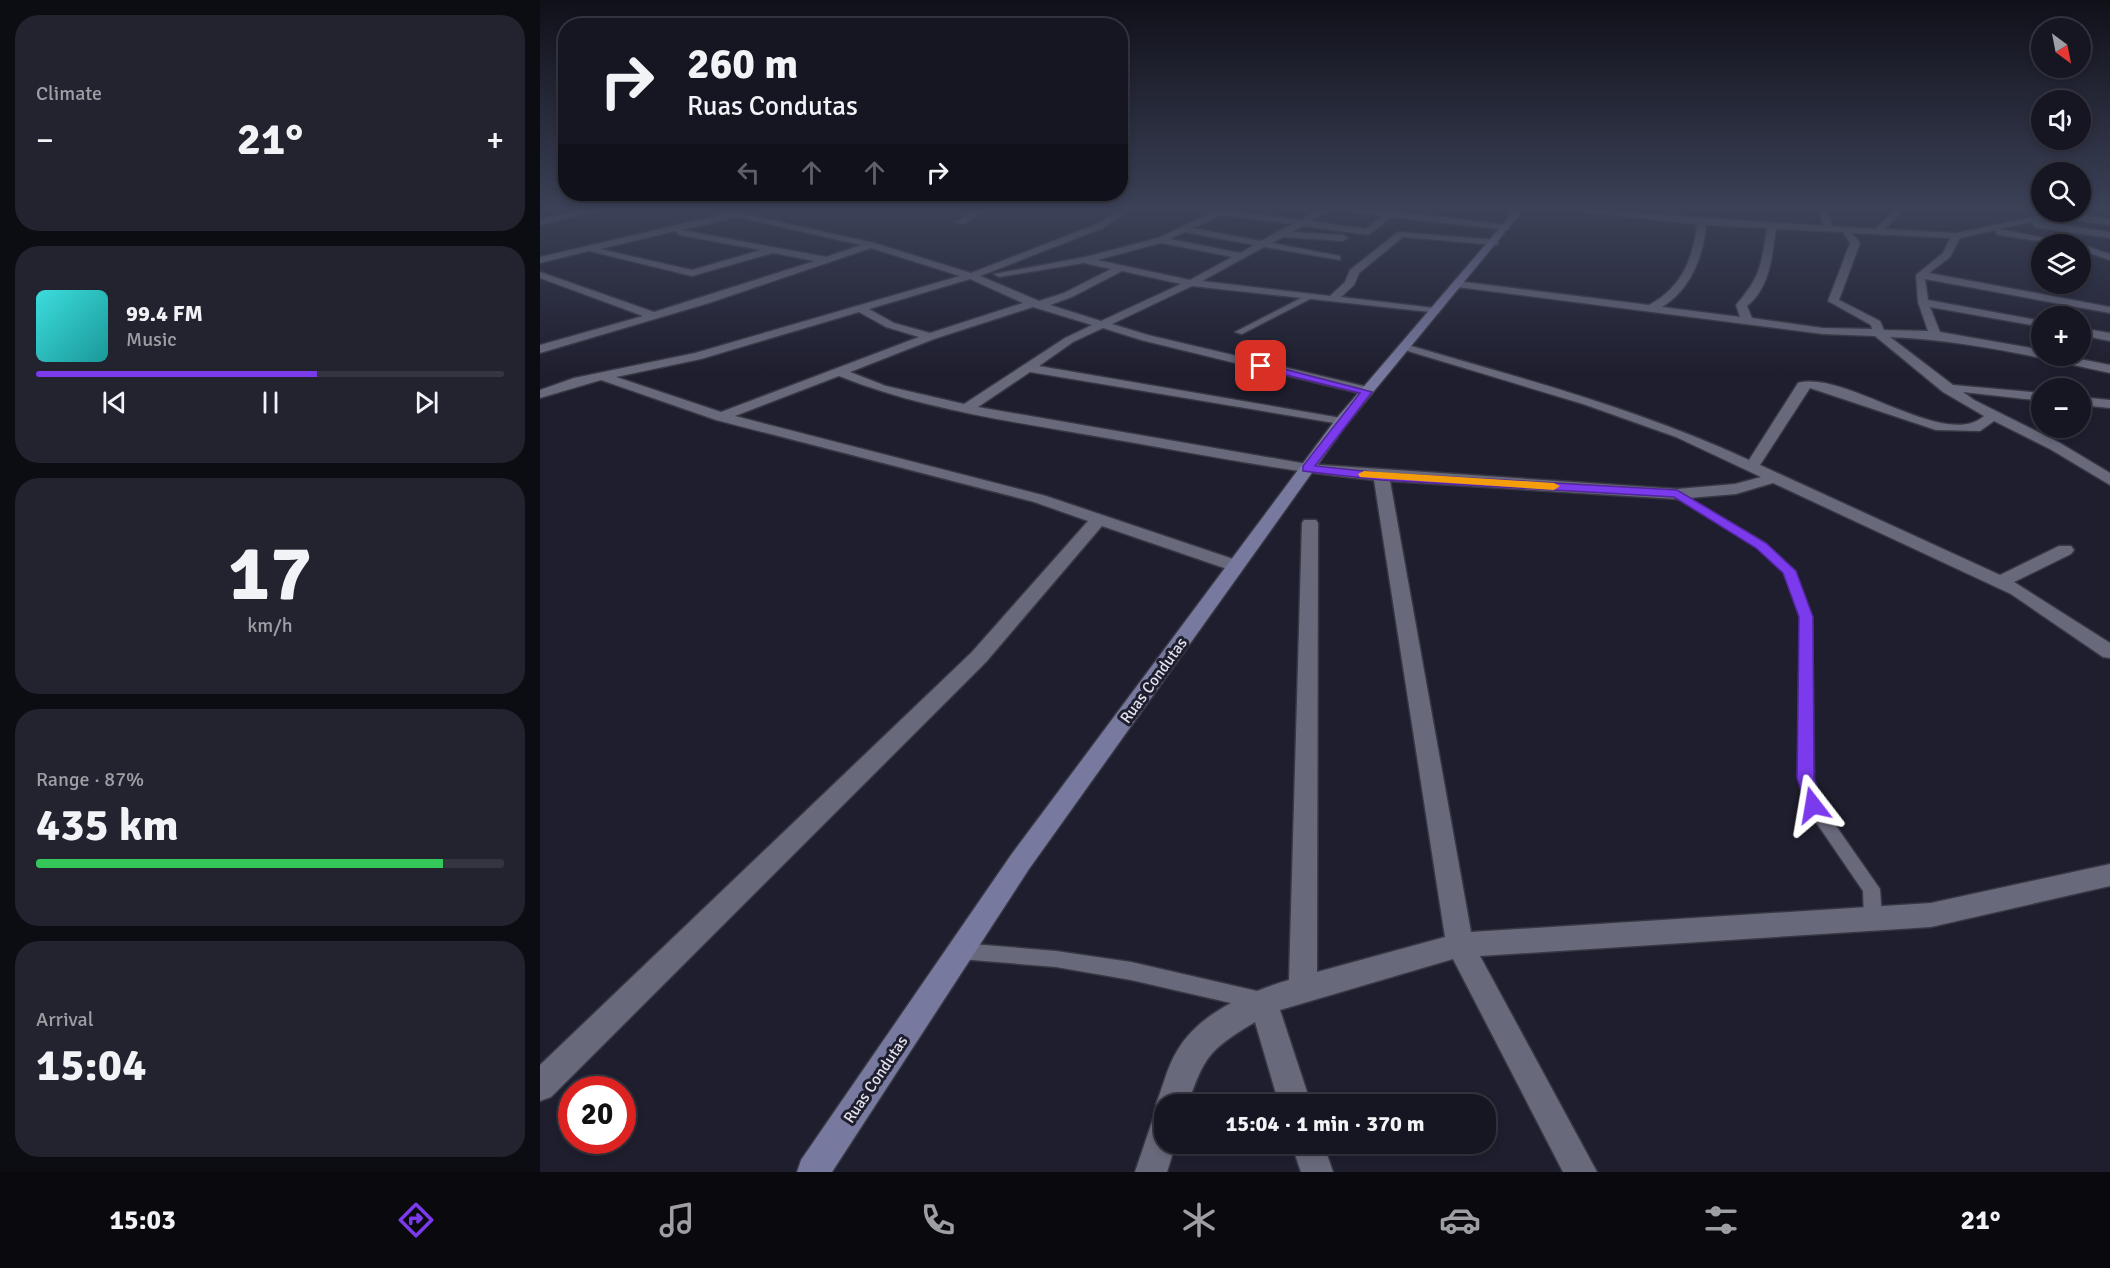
<!DOCTYPE html>
<meta charset="utf-8">
<style>
body{margin:0;font-family:Signika,sans-serif;background:#23232f;color:#f1f3f6;height:100vh;display:flex;flex-direction:column;font-size:22px;white-space:nowrap}
*{box-sizing:border-box;margin:0}
p{font-size:20px;color:#9e9fa5}
.icon{flex:none;width:33px;height:33px;fill:none;stroke:currentColor;stroke-width:2;stroke-linecap:round;stroke-linejoin:round}
.map{position:relative;flex:1;overflow:hidden}
.sheet{display:flex;flex-direction:column;gap:15px;padding:15px;background:#0c0c13;width:540px}
.sheet>*{flex:none}
.top-card{position:absolute;left:18px;top:18px;width:570px;height:183px;border-radius:24px;box-shadow:0 3px 9px #0003,0 0 0 2px #353540;background:#161622;color:#f1f3f6;overflow:hidden}
.needle{width:39px;rotate:148deg}
.tools{position:absolute;left:1491px;top:18px;display:grid;gap:12px}
.tools a{display:grid;place-items:center;width:60px;height:60px;border-radius:50%;background:#161622;box-shadow:0 3px 9px #0003,0 0 0 2px #353540;font-size:30px}
.speed{position:absolute;left:18px;top:1076px;display:flex;gap:12px;font-size:30px;font-weight:700;text-align:center}
.speed>*{display:grid;place-content:center;width:78px;height:78px;border-radius:50%;background:#161622;box-shadow:0 3px 9px #0003,0 0 0 2px #353540;line-height:1}
.speed .limit{border:9px solid #d22;background:#fff;color:#111}
.pin{position:absolute;display:grid;place-items:center;width:51px;height:51px;color:#fff;margin:-26px;border-radius:12px;box-shadow:0 3px 9px #0006}
.me{position:absolute;width:66px;margin:-33px;rotate:346deg;stroke-linejoin:round;filter:drop-shadow(0 0 4px #0008)}
.turn{display:flex;align-items:center;gap:21px;height:126px;padding:0 30px;font-size:27px}
.turn .icon{width:78px;height:78px;stroke-width:2.5}
.turn b{display:block;font-size:42px;line-height:51px}
.lanes{display:flex;align-items:center;height:57px;padding:0 30px;background:#0003;justify-content:center;gap:30px;direction:ltr}
.lanes .off{opacity:.35}
.big{font-size:45px;font-weight:700;line-height:1.1}
.sheet .tile{flex:1;display:flex;flex-direction:column;justify-content:center;gap:9px;min-width:0;padding:0 21px;border-radius:24px;background:#23232f}
.sheet .dial{align-items:center;gap:0}
.dial b{font-size:78px;line-height:1}
.song{display:flex;align-items:center;gap:18px}
.cover{width:72px;height:72px;border-radius:9px;background:linear-gradient(135deg,hsl(180 70% 55%),hsl(180 70% 35%))}
.played{height:6px;border-radius:3px;background:linear-gradient(90deg,#7c3aed 60%,#353540 60%)}
.keys{display:flex;justify-content:space-around;direction:ltr}
.heat{display:flex;justify-content:space-between;align-items:center;font-size:33px;direction:ltr}
.charge{height:9px;border-radius:4px;background:linear-gradient(90deg,#34c759 87%,#353540 0)}
.trip{position:absolute;left:614px;top:1094px;width:342px;height:60px;border-radius:24px;background:#161622;box-shadow:0 3px 9px #0003,0 0 0 2px #353540;font-weight:700;line-height:60px;text-align:center}
.dock{display:flex;height:96px;justify-content:space-around;align-items:center;background:#09090e;color:#9e9fa5}
.dock .icon{width:42px;height:42px}
.dock .current{color:#7c3aed}
.dock b{font-size:27px;color:#f1f3f6}
main{display:flex;flex:1;min-height:0}
.map>svg:first-child{display:block}
.lines{fill:none;stroke-linecap:round;stroke-linejoin:round}
.lane-casing{stroke:#383844;stroke-width:3}
.street-casing{stroke:#383844;stroke-width:3}
.secondary-casing{stroke:#383844;stroke-width:3}
.lane{fill:#68697b;fill-rule:evenodd}
.street{fill:#68697b;fill-rule:evenodd}
.secondary{fill:#78799e;fill-rule:evenodd}
.route{fill:#7c3aed;stroke:#51269a;stroke-width:1.5}
.slow{fill:#f59e0b}
.labels{text-anchor:middle;stroke-width:6;stroke-linejoin:round;paint-order:stroke}
.street-label{font-size:16px;fill:#e0e1ec;stroke:#1e1e2e}
</style>
<main>
<section class="sheet">
<div class="tile"><p>Climate</p>
<div class="heat"><a>−</a><b class="big">21°</b><a>+</a></div>
</div>
<div class="tile">
<div class="song"><i class="cover"></i><div><b>99.4 FM</b><p>Music</p></div></div>
<div class="played"></div>
<div class="keys"><svg class="icon" aria-label="previous" viewBox="0 0 24 24"><path d="M18 5L8 12l10 7zM5 5v14"/></svg><svg class="icon" aria-label="pause" viewBox="0 0 24 24"><path d="M8 5v14M16 5v14"/></svg><svg class="icon" aria-label="next" viewBox="0 0 24 24"><path d="M6 5l10 7-10 7zM19 5v14"/></svg></div>
</div>
<div class="tile dial"><b>17</b><p>km/h</p></div>
<div class="tile"><p>Range · 87%</p><b class="big">435 km</b><div class="charge"></div></div>
<div class="tile"><p>Arrival</p><b class="big">15:04</b></div>
</section>
<div class="map">
<svg width="1570" height="1172" viewBox="0 0 1570 1172">
<rect width="100%" height="100%" fill="#1e1e2e"/>
<g class="lines">
<defs>
<g id="lane">
<polygon points="767,295 774,297 702,334 695,332"/>
<polygon points="1137,491 1225,543 1255,571 1272,617 1274,778 1280,803 1340,889 1342,918 1339,924 1333,926 1327,924 1324,918 1323,891 1267,809 1258,778 1260,617 1244,572 1217,547 1133,496 1132,494 1133,492"/>
<polygon points="420,943 516,951 591,962 717,991 724,994 727,1000 724,1006 717,1009 591,980 516,967 420,959 414,957 411,951 414,945"/>
</g>
<g id="street">
<polygon points="50,209 64,209 0,225 0,219"/>
<path d="M169,209H182L334,243L431,273L557,224L582,209H591L563,228L440,276L499,301L524,293L571,269L544,263L459,277L454,274L545,257L618,238L671,213L656,209H676L760,220L781,209H791L771,221L826,229L842,216L792,209L851,211L969,225V229L966,230L852,217L828,235L763,226L752,232L803,235L808,238L803,241L743,237L732,243L800,256V260L724,247L662,281L790,296L805,282L810,270L858,232L958,240V244L955,245L863,237L819,273L814,285L801,297L895,308L899,309V313L652,286L572,324L608,335L832,388V394L827,395L601,340L563,328L533,342L499,366L801,418L808,422L806,425L490,372L438,407L767,464L1137,489L1195,484L1221,477L1136,437L1043,404L858,348L868,345C984,379 1099,409 1209,460L1258,383C1306,370 1405,451 1444,416L1403,392L1335,336L1283,334L917,287L912,284L917,281L1109,305C1141,288 1153,260 1157,224L1043,212L1039,209L1283,226L1279,209H1287L1292,226L1335,229L1357,209H1365L1345,229L1416,233L1518,212H1532L1496,221L1570,232V238L1495,227L1492,222L1459,229L1536,244H1517L1459,235L1456,234V230L1420,238L1410,257L1389,273L1570,307V313L1385,279L1388,300L1502,321V327L1390,307L1400,332L1502,350V356H1525L1570,365V373C1497,357 1425,340 1350,337L1413,385L1502,393V401L1423,392L1434,400L1520,443L1570,473V485L1510,449L1454,421L1440,431L1396,430L1270,388L1220,465L1460,575L1519,546H1531L1534,550L1531,554L1474,582L1570,643V658L1563,657L1471,594L1233,483L1196,494L1137,499L850,481L931,932L1391,903L1570,864V886L1391,927L940,956L1057,1172H1023L913,959L740,1010L771,1104H739L715,1022C671,1049 665,1054 648,1104H624V1143H636L627,1172H595L613,1119L621,1115L616,1104C623,1087 627,1067 637,1051C659,1013 708,992 749,980L762,523L764,520H776L778,523L777,972L905,937L834,480C740,471 648,452 555,436C469,421 381,409 299,376L195,416L506,496L702,562L705,566L696,571L690,570L562,526L446,662L11,1097L0,1101V1065L432,652L548,521L494,502L176,420L61,380L0,398V390L34,378L155,353L420,276L331,248L169,303L0,353V345L103,316L0,278V272L114,312L275,261L233,253L152,276L49,251L0,263V257L185,214ZM682,215L752,224L721,241L653,228ZM197,217L321,245L286,257L142,230ZM1166,225L1227,228C1221,266 1221,276 1196,305L1200,317L1122,307C1150,290 1163,258 1166,225ZM1236,229L1303,232L1310,243L1288,301L1331,325L1332,329L1283,328L1212,318L1207,306C1230,288 1232,256 1236,229ZM135,231L139,235L221,250L152,270L60,249ZM645,232L714,245L700,253L630,239ZM1312,233L1410,238L1403,253L1376,275L1378,302L1388,331L1344,330L1340,321L1299,300L1320,243ZM621,243L692,257L650,280L557,260ZM582,271L641,284L561,321L510,305L532,297ZM430,279L483,303L390,333L354,323L329,309ZM493,307L552,325L525,338L424,404L346,386L310,372L394,339ZM319,312L346,327L379,337L181,412L76,377L161,359Z"/>
<polygon points="438,209 448,209 423,224 416,222"/>
<polygon points="949,209 979,209 982,211 978,214"/>
<polygon points="1531,214 1570,219 1570,225 1528,219"/>
<polygon points="1539,244 1543,245 1570,254 1570,260 1540,250"/>
<polygon points="1540,328 1570,333 1570,341 1540,335"/>
<polygon points="1540,397 1570,400 1570,408 1540,405"/>
<polygon points="751,1143 783,1143 793,1172 761,1172"/>
</g>
<polygon id="secondary" points="976,209 984,209 806,425 489,869 292,1172 257,1172 261,1160 471,855 796,419"/>
</defs>
<use href="#lane" class="lane-casing"/>
<use href="#street" class="street-casing"/>
<use href="#secondary" class="secondary-casing"/>
<use href="#lane" class="lane"/>
<use href="#street" class="street"/>
<use href="#secondary" class="secondary"/>
</g>
<linearGradient id="sky" x2="0" y2="1"><stop stop-color="#101019"/><stop offset="0.56" stop-color="#3b4157"/><stop offset="1" stop-color="#3b4157" stop-opacity="0"/></linearGradient>
<rect width="1570" height="373" fill="url(#sky)"/>
<polygon class="route" points="721,363 832,392 775,466 841,473 1137,490 1226,543 1256,571 1273,617 1274,778 1282,805 1279,810 1267,810 1257,778 1259,617 1243,573 1216,548 1134,497 841,480 763,471 763,466 820,393 718,368 718,364"/>
<polygon class="slow" points="824,471 1014,483 1020,486 1014,490 820,477 818,474"/>
<g class="labels">
<g class="street-label">
<text transform="translate(613 680) rotate(-54)" y="6">Ruas Condutas</text>
<text transform="translate(335 1079) rotate(-56)" y="6">Ruas Condutas</text>
</g>
</g>
</svg>
<div class="tools">
<a><svg class="needle" viewBox="-14 -14 28 28"><path d="M0-13l5 13h-10z" fill="#e53935"/><path d="M0 13l5-13h-10z" fill="#9e9fa5"/></svg></a>
<a><svg class="icon" aria-label="sound" viewBox="0 0 24 24"><path d="M4 9h4l5-4v14l-5-4H4zM17 9q2 3 0 6"/></svg></a>
<a><svg class="icon" aria-label="search" viewBox="0 0 24 24"><circle cx="10" cy="10" r="6"/><path d="M15 15l6 6"/></svg></a>
<a><svg class="icon" aria-label="layers" viewBox="0 0 24 24"><path d="M12 4l9 5-9 5-9-5zM3 14l9 5 9-5"/></svg></a>
<a>+</a>
<a>−</a>
</div>
<div class="speed"><div class="limit">20</div></div>
<div class="pin" style="left:721px;top:366px;background:#d93025"><svg class="icon" aria-label="arrive" viewBox="0 0 24 24"><path d="M6 21V4h12l-3 4 3 4H6"/></svg></div>
<svg class="me" style="left:1273px;top:805px" viewBox="-20 -20 40 40"><path d="M0-17L14 15 0 8-14 15z" fill="#7c3aed" stroke="#fff" stroke-width="4"/></svg>
<div class="trip">15:04 · 1 min · 370 m</div>
<div class="top-card">
<div class="turn"><svg class="icon" aria-label="right" viewBox="0 0 24 24"><path d="M7 20v-9h11M14 6l5 5-5 5"/></svg><div><b>260 m</b>Ruas Condutas</div></div>
<div class="lanes"><svg class="icon off" aria-label="left" viewBox="0 0 24 24"><path d="M17 20v-9H6M10 6l-5 5 5 5"/></svg><svg class="icon off" aria-label="ahead" viewBox="0 0 24 24"><path d="M12 20V5M6 11l6-6 6 6"/></svg><svg class="icon off" aria-label="ahead" viewBox="0 0 24 24"><path d="M12 20V5M6 11l6-6 6 6"/></svg><svg class="icon" aria-label="right" viewBox="0 0 24 24"><path d="M7 20v-9h11M14 6l5 5-5 5"/></svg></div>
</div>
</div>
</main>
<nav class="dock">
<b>15:03</b>
<svg class="icon current" aria-label="directions" viewBox="0 0 24 24"><path d="M12 3l9 9-9 9-9-9zM9 14v-3h6M13 9l2 2-2 2"/></svg>
<svg class="icon" aria-label="music" viewBox="0 0 24 24"><path d="M9 18V5l10-2v13"/><circle cx="6" cy="18" r="3"/><circle cx="16" cy="16" r="3"/></svg>
<svg class="icon" aria-label="phone" viewBox="0 0 24 24"><path d="M5 4h4l2 5-3 2q2 4 5 5l2-3 5 2v4C11 20 4 13 5 4z"/></svg>
<svg class="icon" aria-label="climate" viewBox="0 0 24 24"><path d="M12 3v18M4 7l16 10M4 17L20 7"/></svg>
<svg class="icon" aria-label="car" viewBox="0 0 24 24"><path d="M5 17H2v-5l4-1 3-4h7l3 4 3 1v5h-3M9 17h6M6 11h13"/><circle cx="7" cy="17" r="2"/><circle cx="17" cy="17" r="2"/></svg>
<svg class="icon" aria-label="filters" viewBox="0 0 24 24"><path d="M4 7h16M4 17h16"/><circle cx="9" cy="7" r="2"/><circle cx="15" cy="17" r="2"/></svg>
<b>21°</b>
</nav>
